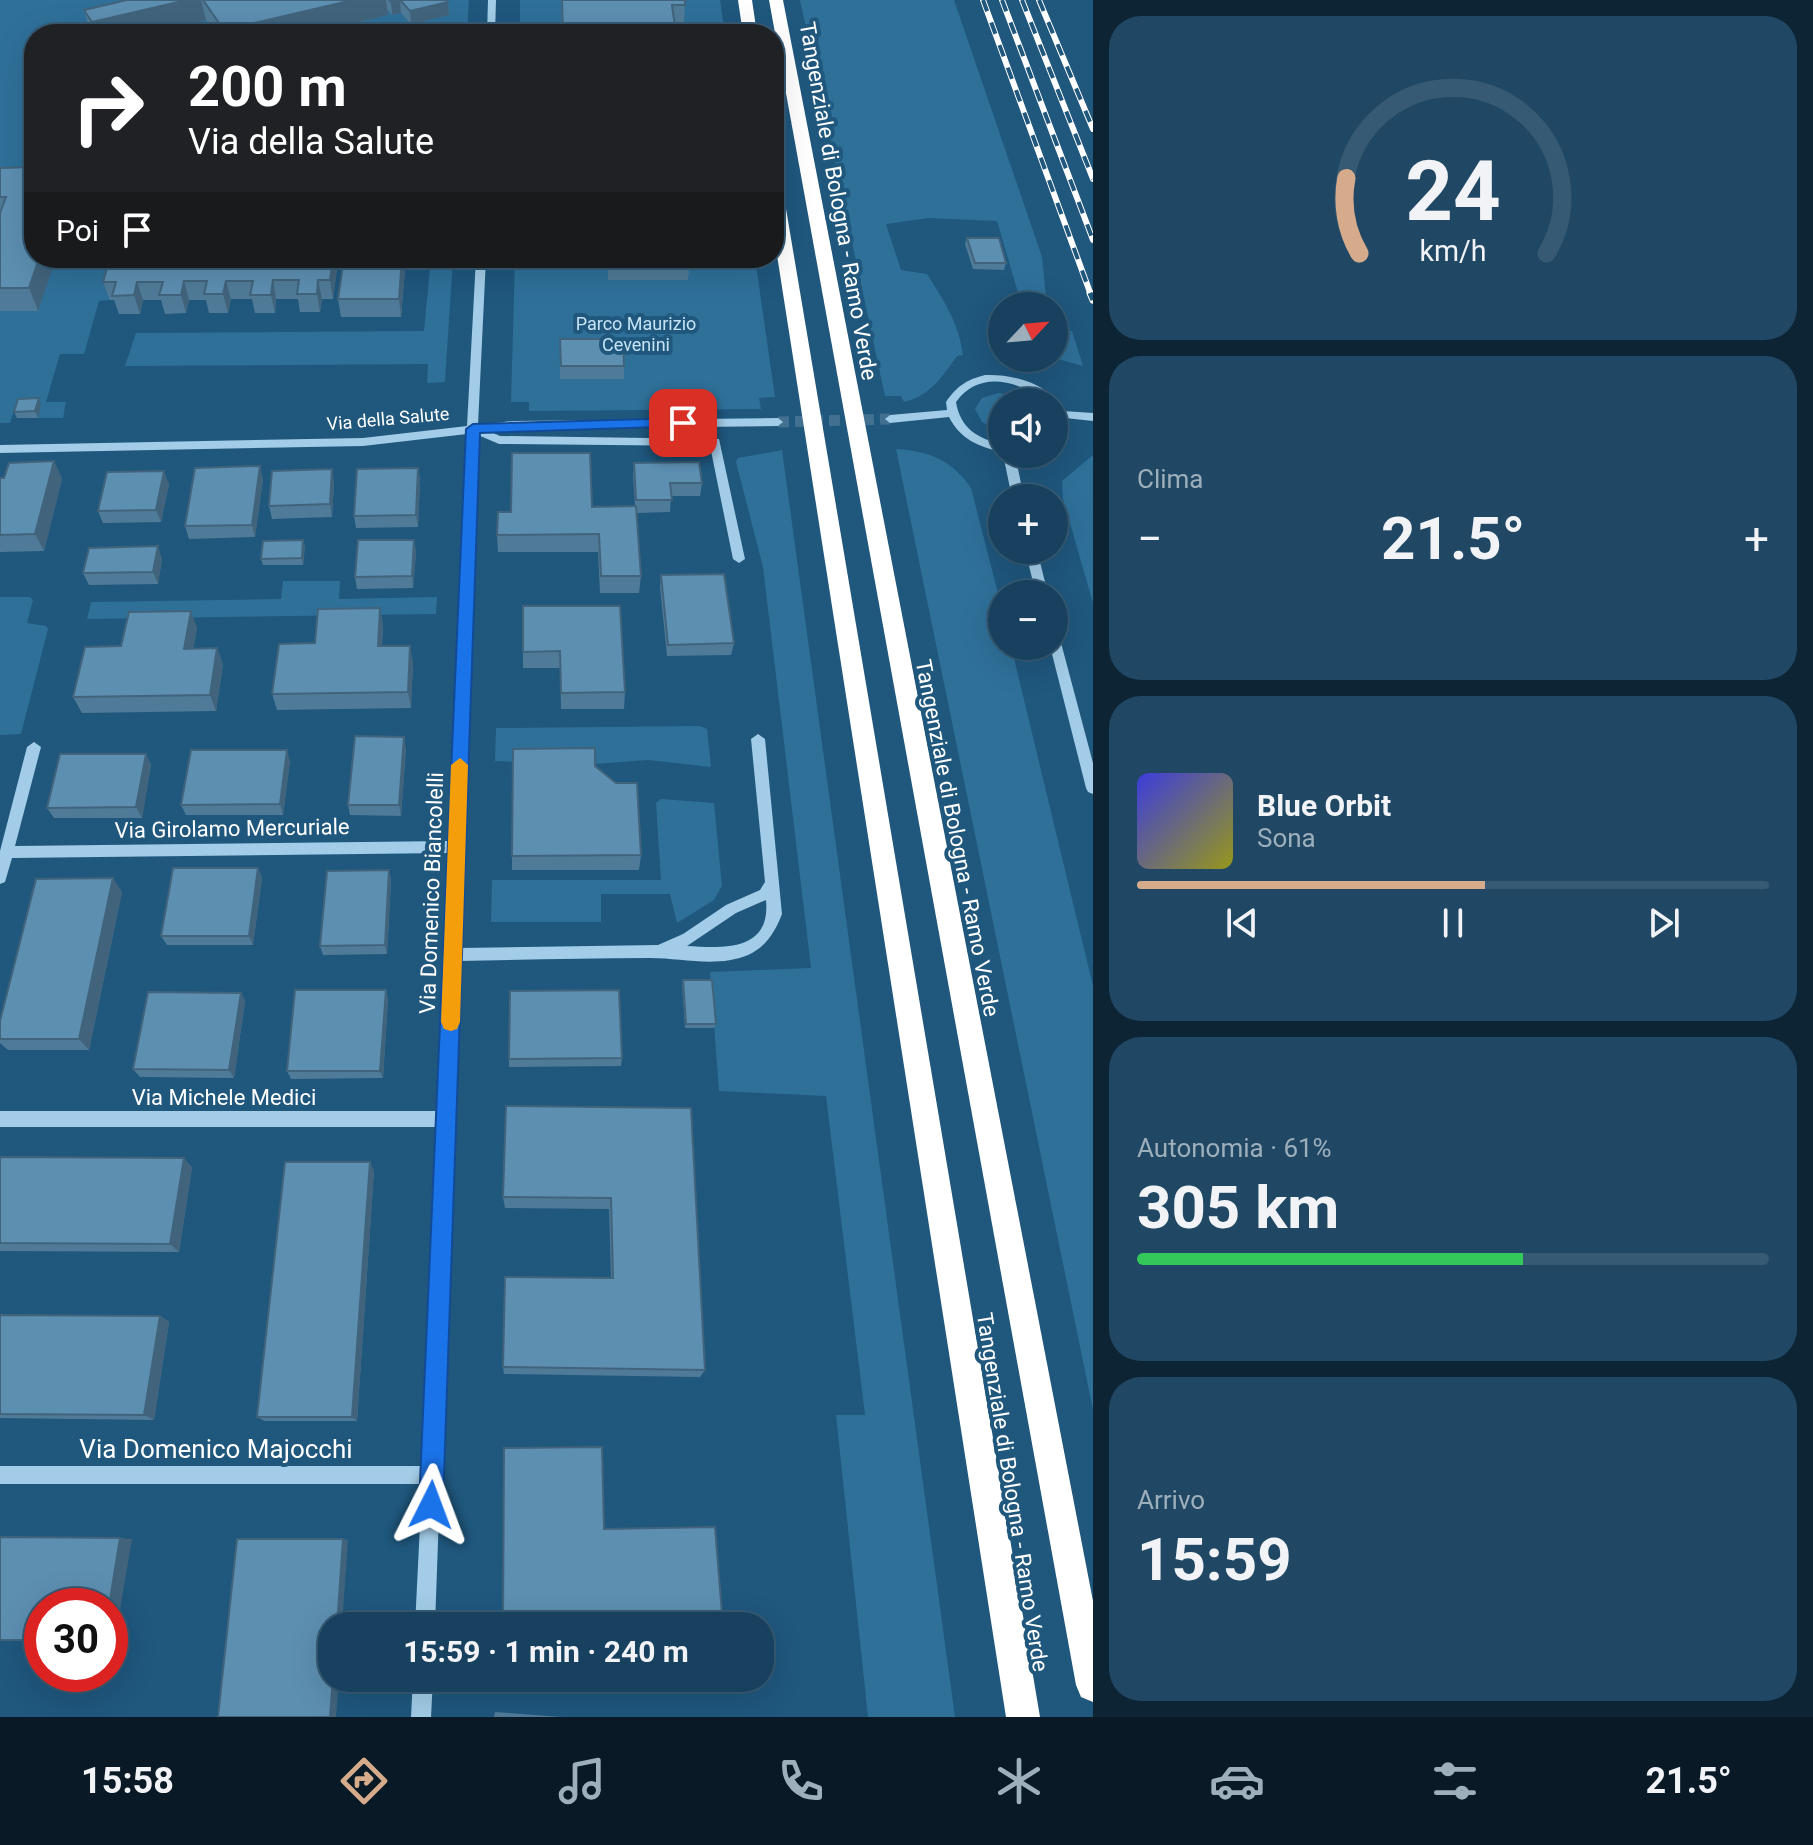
<!DOCTYPE html>
<html lang="it">
<meta charset="utf-8">
<style>
body{margin:0;font-family:Roboto,sans-serif;background:#204864;color:#f1f3f6;height:100vh;display:flex;flex-direction:column;font-size:30px;white-space:nowrap}
*{box-sizing:border-box;margin:0}
p{font-size:26px;color:#9eafbc}
.icon{flex:none;width:44px;height:44px;fill:none;stroke:currentColor;stroke-width:2;stroke-linecap:round;stroke-linejoin:round}
.map{position:relative;flex:1;overflow:hidden}
.details{display:flex;flex-direction:column;gap:16px;padding:16px;background:#0d2434;width:720px}
.details>*{flex:none}
.top-card{position:absolute;left:24px;top:24px;width:760px;height:244px;border-radius:32px;box-shadow:0 8px 32px #0002,0 0 0 2px #365a73;background:#202124;color:#fff;overflow:hidden}
.needle{width:52px;rotate:64deg}
.fabs{position:absolute;left:988px;top:292px;display:grid;gap:16px}
.fabs a{display:grid;place-items:center;width:80px;height:80px;border-radius:50%;background:#17415e;box-shadow:0 8px 32px #0002,0 0 0 2px #365a73;font-size:40px}
.speed{position:absolute;left:24px;top:1588px;display:flex;gap:16px;font-size:40px;font-weight:700;text-align:center}
.speed>*{display:grid;place-content:center;width:104px;height:104px;border-radius:50%;background:#17415e;box-shadow:0 8px 32px #0002,0 0 0 2px #365a73;line-height:1}
.speed .limit{border:12px solid #d22;background:#fff;color:#111}
.pin{position:absolute;display:grid;place-items:center;width:68px;height:68px;color:#fff;margin:-34px;border-radius:16px;box-shadow:0 4px 12px #0006}
.me{position:absolute;width:88px;margin:-44px;rotate:3deg;stroke-linejoin:round;filter:drop-shadow(0 0 6px #0008)}
.turn{display:flex;align-items:center;gap:28px;height:168px;padding:0 32px;font-size:36px}
.turn .icon{width:104px;height:104px;stroke-width:2.5}
.turn b{display:block;font-size:56px;line-height:68px}
.then{display:flex;align-items:center;height:76px;padding:0 32px;background:#0003;gap:16px;font-size:30px}
.big{font-size:60px;font-weight:700;line-height:1.1}
.details .widget{flex:1;display:flex;flex-direction:column;justify-content:center;gap:12px;min-width:0;padding:0 28px;border-radius:32px;background:#204864}
.details .dial{align-items:center;gap:0}
.dial svg{height:208px;overflow:visible;fill:none;stroke:#365a73;stroke-width:7;stroke-linecap:round;text-anchor:middle}
.dial text{fill:#f1f3f6;stroke:none}
.song{display:flex;align-items:center;gap:24px}
.cover{width:96px;height:96px;border-radius:12px;background:linear-gradient(135deg,hsl(240 70% 55%),hsl(60 70% 35%))}
.played{height:8px;border-radius:4px;background:linear-gradient(90deg,#d6ab8b 55%,#365a73 55%)}
.keys{display:flex;justify-content:space-around;direction:ltr}
.heat{display:flex;justify-content:space-between;align-items:center;font-size:44px;direction:ltr}
.charge{height:12px;border-radius:6px;background:linear-gradient(90deg,#34c759 61%,#365a73 0)}
.trip{position:absolute;left:318px;top:1612px;width:456px;height:80px;border-radius:32px;background:#17415e;box-shadow:0 8px 32px #0002,0 0 0 2px #365a73;font-weight:700;line-height:80px;text-align:center}
.tabs{display:flex;height:128px;justify-content:space-around;align-items:center;background:#091a26;color:#9eafbc}
.tabs .icon{width:56px;height:56px}
.tabs .selected{color:#d6ab8b}
.tabs b{font-size:36px;color:#f1f3f6}
main{display:flex;flex:1;min-height:0}
.map>svg:first-child{display:block}
.green{fill:#2f7099}
.lines{fill:none;stroke-linecap:round;stroke-linejoin:round}
.minor-tunnel{stroke:#417090;stroke-width:11;stroke-dasharray:11 6;stroke-linecap:butt}
.minor{fill:#a2cce7;fill-rule:evenodd}
.highway{fill:#fff;fill-rule:evenodd}
.rail-far1-casing{stroke:#fff;stroke-width:6}
.rail-casing{stroke:#fff;stroke-width:7}
.rail-far1{stroke:#1f577d;stroke-width:4;stroke-dasharray:12;stroke-linecap:butt}
.rail{stroke:#1f577d;stroke-width:5;stroke-dasharray:14;stroke-linecap:butt}
.wall{fill:#507b98}
.shaded-wall{fill:#41647c}
.building{fill:#5d8fb1;stroke:#41647c;stroke-width:2}
.route{fill:#1a73e8;stroke:#114b97;stroke-width:2}
.slow{fill:#f59e0b}
.labels{text-anchor:middle;stroke-width:8;stroke-linejoin:round;paint-order:stroke}
.far-park-label{font-size:18px;fill:#c6e3f5;stroke:#1f577d}
.far-street-label{font-size:18px;fill:#fff;stroke:#1f577d}
.street-label{font-size:22px;fill:#fff;stroke:#1f577d}
.near-street-label{font-size:26px;fill:#fff;stroke:#1f577d}
</style>
<main>
<div class="map">
<svg width="1093" height="1717" viewBox="0 0 1093 1717">
<rect width="100%" height="100%" fill="#1f577d"/>
<g class="green">
<polygon points="0,0 469,0 467,34 34,34 34,191 0,191"/>
<polygon points="520,0 720,0 725,34 520,34"/>
<path d="M800,0H954L1042,257L1047,306H1022L997,221L929,218L886,224L901,270L927,274C944,301 959,323 963,355L957,356C942,377 930,396 904,402L901,396H885Z"/>
<polygon points="56,258 122,258 110,300 99,301 84,354 60,354 46,402 66,402 63,418 38,418 41,405 16,405 10,423 0,423 0,311"/>
<polygon points="431,258 453,258 445,382 427,383 428,364 125,366 136,333 424,331"/>
<polygon points="515,258 755,258 775,397 759,398 761,409 529,411 529,402 511,402"/>
<polygon points="1054,329 1072,331 1083,366 1054,358"/>
<polygon points="998,393 1018,397 1027,402 1002,402 1002,432 982,422 975,409 982,398"/>
<path d="M896,449C929,451 952,460 971,488L1002,609V646H1011L1093,986V1410Z"/>
<polygon points="782,450 955,1717 868,1717 836,1415 865,1415 826,1096 719,1091 710,972 811,968 763,567 736,462 738,458"/>
<polygon points="1093,455 1093,603 1063,499 1062,481"/>
<polygon points="283,581 340,581 339,599 437,597 436,614 87,619 91,602 281,599"/>
<polygon points="0,597 30,597 33,600 27,623 46,626 48,629 21,734 0,735"/>
<polygon points="700,726 707,729 711,767 648,760 594,764 495,761 496,728"/>
<polygon points="661,799 714,803 722,886 714,900 677,923 670,894 601,894 601,922 491,922 492,880 661,880 656,803"/>
</g>
<g class="lines">
<polyline class="minor-tunnel" points="778,422 890,419"/>
<g class="minor">
<polygon points="488,0 496,0 495,34 487,34"/>
<path d="M476,258H486L478,425L513,421L778,418L783,422L778,426L513,429L489,431L500,436L719,439L745,559L739,563L733,559L710,446L499,444L478,435L459,948L658,945L683,934L726,905L760,890L765,882L751,739L758,734L765,739L782,914C775,932 766,947 748,955C717,968 682,958 650,958C586,958 522,960 459,961L453,1113L456,1119L453,1125L435,1626H415L422,1484H0V1466H423L437,1127H0V1111H438L448,853L12,858L5,882L0,884V851L27,747L34,742L41,747L15,846L449,841L467,434L363,446L0,453V445L363,438L467,426ZM766,900C771,952 723,948 687,946L736,913Z"/>
<path d="M985,375C1013,374 1050,383 1063,411L1093,413V421L1065,418L1064,428L1058,440L1054,441V402C1043,402 1036,394 1025,389C1000,377 973,378 956,402C960,428 978,439 1002,444V452C979,447 960,439 949,417L890,423L885,419L890,415L947,410L946,402C957,386 966,380 985,375Z"/>
<polygon points="1003,454 1015,454 1024,498 1012,498"/>
<polygon points="1025,550 1037,550 1048,594 1036,594"/>
<polygon points="1054,634 1060,639 1093,763 1093,794 1088,792 1086,788 1050,646 1054,646"/>
<polygon points="413,1678 433,1678 431,1717 411,1717"/>
</g>
<g class="highway">
<polygon points="738,0 752,0 757,34 743,34"/>
<polygon points="769,0 783,0 1093,1601 1093,1702 1081,1697 1076,1685"/>
<polygon points="774,180 782,185 1040,1717 1006,1717 774,236"/>
</g>
<defs>
<g id="rail-far1">
<polyline points="983,0 1091,295"/>
<polyline points="1002,0 1093,240"/>
<polyline points="1022,0 1093,179"/>
<polyline points="1039,0 1093,129"/>
</g>
<polyline id="rail" points="1090,293 1093,300"/>
</defs>
<use href="#rail-far1" class="rail-far1-casing"/>
<use href="#rail" class="rail-casing"/>
<use href="#rail-far1" class="rail-far1"/>
<use href="#rail" class="rail"/>
</g>
<g class="wall">
<polygon points="127,0 446,0 448,2 449,15 411,24 401,13 392,15 387,9 388,15 309,34 216,34 206,20 144,34 91,34 84,10"/>
<polygon points="561,0 685,0 684,23 674,23 676,34 562,34"/>
<polygon points="0,168 38,311 0,311"/>
<polygon points="967,238 1006,263 1004,270 973,269 965,244"/>
<polygon points="110,258 338,258 338,262 333,299 322,299 320,312 300,312 298,299 276,299 275,313 255,313 252,299 231,299 228,313 209,313 206,300 189,300 186,313 165,314 161,300 143,300 140,314 119,314 114,300 110,300 103,282"/>
<polygon points="344,258 406,258 401,317 341,317 338,299"/>
<polygon points="608,258 690,258 688,280 608,280"/>
<polygon points="560,339 624,366 624,379 560,379"/>
<polygon points="41,405 38,418 17,418 14,412"/>
<polygon points="54,461 62,479 44,551 0,552 0,478 4,478"/>
<polygon points="634,463 702,483 700,496 671,496 670,512 636,513 641,576 639,593 600,593 598,552 498,552 497,535 511,512 592,507 635,506 633,475"/>
<polygon points="418,468 420,480 418,527 356,528 354,516"/>
<polygon points="263,479 255,537 189,539 185,526"/>
<polygon points="334,482 332,517 272,519 269,506"/>
<polygon points="169,484 161,522 103,523 98,511"/>
<polygon points="414,540 416,552 413,588 357,589 355,577"/>
<polygon points="305,546 303,565 263,565 261,559"/>
<polygon points="162,559 158,584 89,585 83,573"/>
<polygon points="661,575 734,643 731,655 667,656 660,587"/>
<polygon points="523,606 625,692 624,709 561,709 560,668 523,668"/>
<polygon points="380,608 383,625 382,646 413,662 411,708 277,710 272,694 315,643"/>
<polygon points="197,628 193,649 217,648 223,665 216,711 82,713 73,697 121,646"/>
<polygon points="406,748 401,816 350,815 348,805"/>
<polygon points="290,761 283,815 186,815 181,805"/>
<polygon points="151,764 142,818 54,818 47,808"/>
<polygon points="595,766 641,855 639,870 512,870 512,856"/>
<polygon points="258,868 262,878 253,945 167,945 161,936"/>
<polygon points="389,870 391,880 387,954 323,955 320,946"/>
<polygon points="122,892 89,1050 8,1050 0,1043 0,1021"/>
<polygon points="683,980 716,1024 714,1028 685,1028 682,984"/>
<polygon points="386,990 388,999 383,1078 291,1079 287,1071"/>
<polygon points="241,993 245,1001 234,1078 140,1077 133,1069"/>
<polygon points="622,1058 621,1066 509,1067 509,1059"/>
<polygon points="691,1108 705,1370 700,1377 504,1374 503,1367 611,1278 609,1209 505,1208 503,1197"/>
<polygon points="0,1157 192,1167 179,1252 0,1251"/>
<polygon points="374,1171 357,1421 265,1421 257,1417"/>
<polygon points="0,1315 160,1316 169,1322 154,1420 0,1418"/>
<polygon points="495,1712 562,1717 494,1717"/>
</g>
<g class="shaded-wall">
<polygon points="187,0 201,0 206,20 144,34 96,34 92,22"/>
<polygon points="353,0 386,0 388,15 309,34 225,34 224,30"/>
<polygon points="400,0 401,13 392,15 391,2"/>
<polygon points="448,2 449,15 411,24 410,11"/>
<polygon points="39,258 56,258 38,311 29,288"/>
<polygon points="333,258 338,258 338,262 333,299 330,280"/>
<polygon points="402,258 406,258 401,317 399,299"/>
<polygon points="273,280 276,299 275,313 271,295"/>
<polygon points="318,280 322,299 320,312 317,294"/>
<polygon points="184,281 189,300 186,313 181,295"/>
<polygon points="226,281 231,299 228,313 223,294"/>
<polygon points="137,282 143,300 140,314 134,295"/>
<polygon points="39,398 41,405 38,418 35,411"/>
<polygon points="54,461 62,479 44,551 35,534"/>
<polygon points="260,466 263,479 255,537 252,525"/>
<polygon points="418,468 420,480 418,527 416,515"/>
<polygon points="332,469 334,482 332,517 330,504"/>
<polygon points="164,471 169,484 161,522 156,510"/>
<polygon points="303,540 305,546 303,565 302,558"/>
<polygon points="414,540 416,552 413,588 412,576"/>
<polygon points="158,546 162,559 158,584 153,572"/>
<polygon points="380,608 383,625 381,663 378,646"/>
<polygon points="191,611 197,628 190,666 184,649"/>
<polygon points="410,646 413,662 411,708 408,692"/>
<polygon points="217,648 223,665 216,711 210,695"/>
<polygon points="404,737 406,748 401,816 399,805"/>
<polygon points="287,750 290,761 283,815 280,804"/>
<polygon points="146,754 151,764 142,818 136,807"/>
<polygon points="258,868 262,878 253,945 249,936"/>
<polygon points="389,870 391,880 387,954 385,945"/>
<polygon points="113,878 122,892 89,1050 79,1039"/>
<polygon points="386,990 388,999 383,1078 380,1071"/>
<polygon points="241,993 245,1001 234,1078 229,1070"/>
<polygon points="184,1158 192,1167 179,1252 170,1244"/>
<polygon points="370,1162 374,1171 357,1421 352,1417"/>
<polygon points="160,1316 169,1322 154,1420 144,1415"/>
<polygon points="120,1538 132,1539 115,1639 110,1640 109,1606"/>
<polygon points="343,1539 348,1540 342,1626 337,1626"/>
<polygon points="333,1678 339,1678 336,1717 330,1717"/>
</g>
<g class="building">
<polygon points="127,0 187,0 92,22 84,10"/>
<polygon points="203,0 353,0 224,30"/>
<polygon points="389,0 446,0 448,2 410,11 400,0 391,2"/>
<polygon points="562,0 685,0 685,5 672,5 676,34 563,34"/>
<polygon points="34,167 34,258 39,258 29,288 0,288 0,213 6,197 0,197 0,168"/>
<polygon points="967,238 999,238 1006,263 975,263"/>
<polygon points="110,258 333,258 330,280 318,280 317,294 297,294 299,280 273,280 271,295 250,295 253,281 226,281 223,294 204,294 207,281 184,281 181,295 159,295 163,282 137,282 134,295 112,296 116,282 103,282"/>
<polygon points="344,258 402,258 399,299 338,299"/>
<polygon points="609,258 690,258 690,262 609,261"/>
<polygon points="560,339 623,339 624,366 561,366"/>
<polygon points="39,398 35,411 14,412 18,399"/>
<polygon points="512,453 590,453 592,507 636,506 641,576 601,576 599,534 497,535 498,512 511,512"/>
<polygon points="54,461 35,534 0,535 0,478 4,478 9,463"/>
<polygon points="699,462 702,483 670,483 672,500 636,500 634,463"/>
<polygon points="260,466 252,525 185,526 195,468"/>
<polygon points="418,468 416,515 354,516 357,469"/>
<polygon points="332,469 330,504 269,506 272,471"/>
<polygon points="164,471 156,510 98,511 107,472"/>
<polygon points="303,540 302,558 261,559 263,541"/>
<polygon points="358,540 414,540 412,576 355,577"/>
<polygon points="158,546 153,572 83,573 89,548"/>
<polygon points="724,574 734,643 668,645 661,575"/>
<polygon points="523,606 620,606 625,692 561,693 560,651 523,652"/>
<polygon points="380,608 378,646 410,646 408,692 272,694 279,644 315,643 318,609"/>
<polygon points="191,611 184,649 217,648 210,695 73,697 85,647 121,646 129,612"/>
<polygon points="355,736 404,737 399,805 348,805"/>
<polygon points="595,748 595,766 616,783 637,783 641,855 512,856 513,749"/>
<polygon points="191,750 287,750 280,804 181,805"/>
<polygon points="60,754 146,754 136,807 47,808"/>
<polygon points="173,868 258,868 249,936 161,936"/>
<polygon points="389,870 385,945 320,946 327,871"/>
<polygon points="113,878 79,1039 0,1039 0,1021 36,879"/>
<polygon points="683,980 712,980 716,1024 686,1024"/>
<polygon points="295,990 386,990 380,1071 287,1071"/>
<polygon points="619,990 622,1058 509,1059 510,991"/>
<polygon points="148,992 241,993 229,1070 133,1069"/>
<polygon points="506,1106 691,1108 705,1370 503,1367 505,1277 613,1278 611,1198 503,1197"/>
<polygon points="0,1157 184,1158 170,1244 0,1243"/>
<polygon points="285,1162 370,1162 352,1417 257,1417"/>
<polygon points="0,1315 160,1316 144,1415 0,1414"/>
<polygon points="602,1447 604,1529 715,1527 723,1626 503,1626 504,1448"/>
<polygon points="0,1537 120,1538 109,1606 42,1606 42,1640 0,1640"/>
<polygon points="237,1539 343,1539 337,1626 332,1626 333,1678 330,1717 218,1717"/>
</g>
<polygon class="route" points="683,418 690,423 688,426 480,433 443,1505 439,1514 431,1517 422,1514 419,1505 466,429 473,424"/>
<polygon class="slow" points="460,758 468,765 460,1022 457,1029 451,1031 444,1029 441,1022 451,765"/>
<g class="labels">
<g class="far-park-label">
<text x="636" y="330">Parco Maurizio<tspan x="636" dy="21">Cevenini</tspan></text>
</g>
<g class="far-street-label">
<text transform="translate(388 419) rotate(-5)" y="6">Via della Salute</text>
</g>
<g class="street-label">
<text transform="translate(839 201) rotate(80)" y="8">Tangenziale di Bologna - Ramo Verde</text>
<text transform="translate(232 828) rotate(-1)" y="8">Via Girolamo Mercuriale</text>
<text transform="translate(958 838) rotate(79)" y="8">Tangenziale di Bologna - Ramo Verde</text>
<text transform="translate(431 893) rotate(-88)" y="8">Via Domenico Biancolelli</text>
<text x="224" y="1105">Via Michele Medici</text>
<text transform="translate(1013 1492) rotate(81)" y="8">Tangenziale di Bologna - Ramo Verde</text>
</g>
<g class="near-street-label">
<text x="216" y="1458">Via Domenico Majocchi</text>
</g>
</g>
</svg>
<div class="fabs">
<a><svg class="needle" viewBox="-14 -14 28 28"><path d="M0-13l5 13h-10z" fill="#e53935"/><path d="M0 13l5-13h-10z" fill="#9eafbc"/></svg></a>
<a><svg class="icon" aria-label="sound" viewBox="0 0 24 24"><path d="M4 9h4l5-4v14l-5-4H4zM17 9q2 3 0 6"/></svg></a>
<a>+</a>
<a>−</a>
</div>
<div class="speed"><div class="limit">30</div></div>
<div class="pin" style="left:683px;top:423px;background:#d93025"><svg class="icon" aria-label="arrive" viewBox="0 0 24 24"><path d="M6 21V4h12l-3 4 3 4H6"/></svg></div>
<svg class="me" style="left:431px;top:1505px" viewBox="-20 -20 40 40"><path d="M0-17L14 15 0 8-14 15z" fill="#1a73e8" stroke="#fff" stroke-width="4"/></svg>
<div class="trip">15:59 · 1 min · 240 m</div>
<div class="top-card">
<div class="turn"><svg class="icon" aria-label="right" viewBox="0 0 24 24"><path d="M7 20v-9h11M14 6l5 5-5 5"/></svg><div><b>200 m</b>Via della Salute</div></div>
<div class="then">Poi<svg class="icon" aria-label="arrive" viewBox="0 0 24 24"><path d="M6 21V4h12l-3 4 3 4H6"/></svg></div>
</div>
</div>
<section class="details">
<div class="widget dial"><svg viewBox="0 0 100 80">
<path d="M14 69A42 42 0 1 1 86 69"/>
<path d="M14 69A42 42 0 0 1 9 40" stroke="#d6ab8b"/>
<text x="50" y="56" font-size="32" font-weight="700">24</text>
<text x="50" y="72" font-size="11">km/h</text>
</svg></div>
<div class="widget"><p>Clima</p>
<div class="heat"><a>−</a><b class="big">21.5°</b><a>+</a></div>
</div>
<div class="widget">
<div class="song"><i class="cover"></i><div><b>Blue Orbit</b><p>Sona</p></div></div>
<div class="played"></div>
<div class="keys"><svg class="icon" aria-label="previous" viewBox="0 0 24 24"><path d="M18 5L8 12l10 7zM5 5v14"/></svg><svg class="icon" aria-label="pause" viewBox="0 0 24 24"><path d="M8 5v14M16 5v14"/></svg><svg class="icon" aria-label="next" viewBox="0 0 24 24"><path d="M6 5l10 7-10 7zM19 5v14"/></svg></div>
</div>
<div class="widget"><p>Autonomia · 61%</p><b class="big">305 km</b><div class="charge"></div></div>
<div class="widget"><p>Arrivo</p><b class="big">15:59</b></div>
</section>
</main>
<nav class="tabs">
<b>15:58</b>
<svg class="icon selected" aria-label="directions" viewBox="0 0 24 24"><path d="M12 3l9 9-9 9-9-9zM9 14v-3h6M13 9l2 2-2 2"/></svg>
<svg class="icon" aria-label="music" viewBox="0 0 24 24"><path d="M9 18V5l10-2v13"/><circle cx="6" cy="18" r="3"/><circle cx="16" cy="16" r="3"/></svg>
<svg class="icon" aria-label="phone" viewBox="0 0 24 24"><path d="M5 4h4l2 5-3 2q2 4 5 5l2-3 5 2v4C11 20 4 13 5 4z"/></svg>
<svg class="icon" aria-label="climate" viewBox="0 0 24 24"><path d="M12 3v18M4 7l16 10M4 17L20 7"/></svg>
<svg class="icon" aria-label="car" viewBox="0 0 24 24"><path d="M5 17H2v-5l4-1 3-4h7l3 4 3 1v5h-3M9 17h6M6 11h13"/><circle cx="7" cy="17" r="2"/><circle cx="17" cy="17" r="2"/></svg>
<svg class="icon" aria-label="filters" viewBox="0 0 24 24"><path d="M4 7h16M4 17h16"/><circle cx="9" cy="7" r="2"/><circle cx="15" cy="17" r="2"/></svg>
<b>21.5°</b>
</nav>
